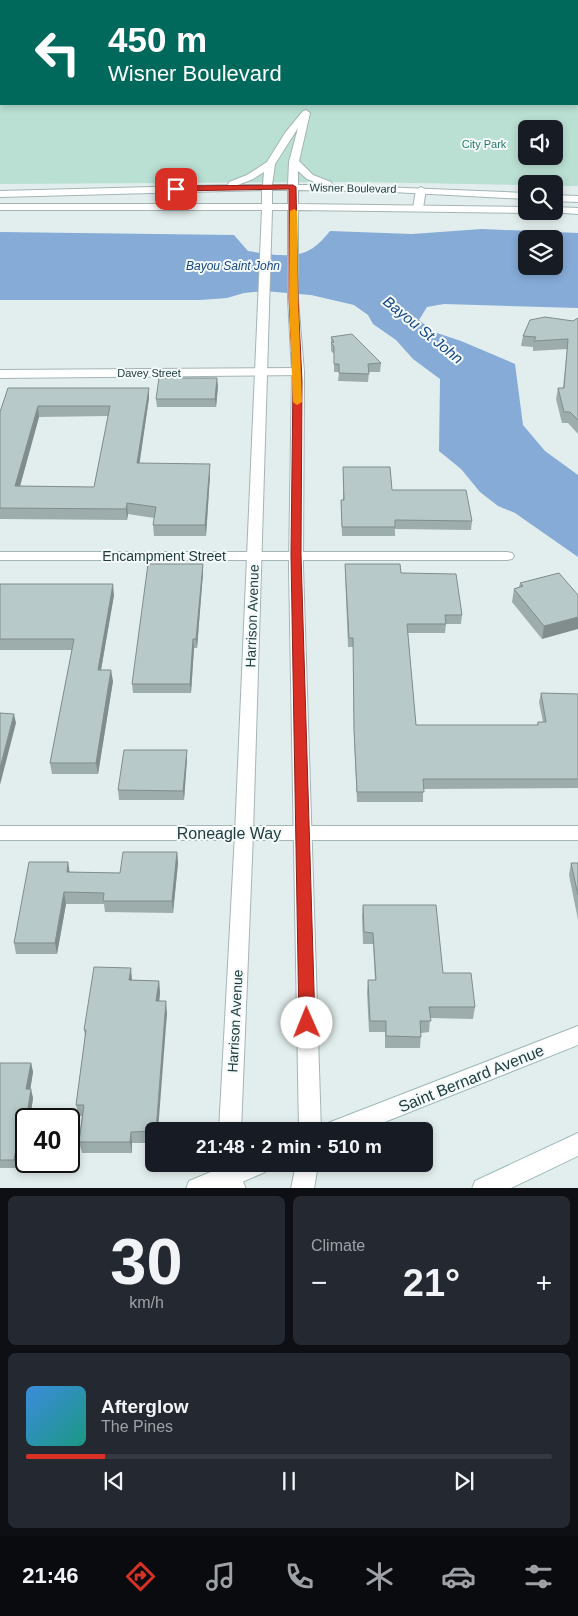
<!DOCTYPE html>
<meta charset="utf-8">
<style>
body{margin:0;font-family:Helvetica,sans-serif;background:#242831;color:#f1f3f6;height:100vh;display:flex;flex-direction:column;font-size:19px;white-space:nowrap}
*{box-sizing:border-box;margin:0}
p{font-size:16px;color:#9ea1a6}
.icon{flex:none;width:28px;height:28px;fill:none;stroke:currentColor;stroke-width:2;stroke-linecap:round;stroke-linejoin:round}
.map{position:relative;height:1188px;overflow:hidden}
.details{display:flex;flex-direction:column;gap:8px;padding:8px;background:#0d0f14;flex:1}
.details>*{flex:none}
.banner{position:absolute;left:0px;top:0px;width:579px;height:105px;box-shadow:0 2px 8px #0003;background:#00695c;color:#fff;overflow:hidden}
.tools{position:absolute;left:518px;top:120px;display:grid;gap:10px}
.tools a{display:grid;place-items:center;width:45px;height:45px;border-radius:8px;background:#171b24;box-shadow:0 2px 8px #0003;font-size:25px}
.speed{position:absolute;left:15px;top:1108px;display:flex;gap:10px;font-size:25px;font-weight:700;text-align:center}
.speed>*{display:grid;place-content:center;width:65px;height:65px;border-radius:50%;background:#171b24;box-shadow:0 2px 8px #0003;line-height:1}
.speed .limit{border:2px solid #111;border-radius:8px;background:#fff;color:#111}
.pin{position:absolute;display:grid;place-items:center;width:42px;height:42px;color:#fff;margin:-21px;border-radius:10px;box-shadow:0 2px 8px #0006}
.me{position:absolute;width:55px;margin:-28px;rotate:359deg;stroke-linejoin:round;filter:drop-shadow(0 0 4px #0008)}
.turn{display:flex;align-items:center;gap:18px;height:105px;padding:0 25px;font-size:22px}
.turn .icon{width:65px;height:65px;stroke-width:2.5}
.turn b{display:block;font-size:35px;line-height:42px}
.big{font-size:38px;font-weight:700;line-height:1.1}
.details .card{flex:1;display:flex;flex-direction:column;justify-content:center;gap:8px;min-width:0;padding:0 18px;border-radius:8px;background:#242831}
.details .dial{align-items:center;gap:0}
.dial b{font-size:65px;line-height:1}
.song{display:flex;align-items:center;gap:15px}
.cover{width:60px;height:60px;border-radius:8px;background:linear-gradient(135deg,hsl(210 70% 55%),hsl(170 70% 35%))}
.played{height:5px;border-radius:2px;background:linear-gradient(90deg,#d93025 15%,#363941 15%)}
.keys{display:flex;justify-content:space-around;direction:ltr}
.heat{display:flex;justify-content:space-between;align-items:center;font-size:28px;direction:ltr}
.details .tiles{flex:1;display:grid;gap:8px;grid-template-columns:1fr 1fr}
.card:last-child{grid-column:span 2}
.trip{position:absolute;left:145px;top:1122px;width:288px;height:50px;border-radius:8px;background:#171b24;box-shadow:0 2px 8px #0003;font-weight:700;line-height:50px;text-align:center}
.menu{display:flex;height:80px;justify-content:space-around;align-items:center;background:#090b0e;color:#9ea1a6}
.menu .icon{width:35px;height:35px}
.menu .active{color:#d93025}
.menu b{font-size:22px;color:#f1f3f6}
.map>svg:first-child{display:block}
.green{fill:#bae0d3;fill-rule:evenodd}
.water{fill:#86abd7;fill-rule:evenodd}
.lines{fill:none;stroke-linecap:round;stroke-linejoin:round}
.minor-casing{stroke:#a4b5b6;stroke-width:2}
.tertiary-casing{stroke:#a4b5b6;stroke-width:2}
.secondary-casing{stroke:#a0baba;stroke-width:2}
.minor{fill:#fff;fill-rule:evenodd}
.tertiary{fill:#fff;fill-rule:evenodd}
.secondary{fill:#fff;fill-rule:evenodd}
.wall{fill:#9dadac;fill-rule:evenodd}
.shaded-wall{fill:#808d8c}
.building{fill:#b7c9c8;stroke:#808d8c;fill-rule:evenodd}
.route{fill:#d93025;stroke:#8d1f18}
.slow{fill:#f59e0b}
.labels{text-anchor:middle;stroke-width:4;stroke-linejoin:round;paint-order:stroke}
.far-park-label{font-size:11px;fill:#277b68;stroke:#f3faf9}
.far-street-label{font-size:11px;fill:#213d40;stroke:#f3faf9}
.far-water-label{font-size:12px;font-style:italic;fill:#164682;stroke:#f3faf9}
.street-label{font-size:14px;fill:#213d40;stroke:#f3faf9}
.water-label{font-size:15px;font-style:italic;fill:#164682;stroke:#f3faf9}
.near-street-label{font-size:16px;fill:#213d40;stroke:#f3faf9}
</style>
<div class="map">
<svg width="578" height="1189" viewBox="0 0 578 1189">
<rect width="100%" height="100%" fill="#e2eeed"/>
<path class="green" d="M0,0H578V186H554V184L526,185L355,182L0,184ZM1,1H578V104H1ZM526,129H554V156H526Z"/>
<path class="water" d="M482,229L578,233V308L444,304L427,307L419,320L434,332L461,341L515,364L523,425L545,451L578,475V557L515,513L498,506L480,492L461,469L439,451L440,379L413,359L396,340L373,324L368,315L354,305L311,295L264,291L244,293L227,298L200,300H0V232L234,235L248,251C268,254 295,260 313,248C320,243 325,237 330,231L412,234ZM526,239H554V266H526Z"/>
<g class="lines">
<defs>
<g id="minor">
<polygon points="421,187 426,190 423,208 418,211 413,208 416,190"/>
<polygon points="298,368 302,369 304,372 302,375 0,378 0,370"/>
<polygon points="0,552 507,552 512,553 514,556 512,559 507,560 0,560"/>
<rect x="0" y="826" width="578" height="14"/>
</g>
<g id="tertiary">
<path d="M306,110L310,113L299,161L313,175L331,182L332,185L526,193V199L393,192L298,190V204L526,207V211H530L526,213L298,210V299L304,372L303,566L321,1131H299L289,566L292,372L288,299V210H272L253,834L241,1131H219L235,834L262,210H0V204H262V190L0,197V191L228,185L229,182L247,175L267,162L285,133L303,111ZM298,128L289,162L288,185H272L275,164ZM298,171L307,179L322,185H298ZM264,172L263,185H238L253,179ZM272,190H288V204H272Z"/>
<polygon points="554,195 578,196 578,202 554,201"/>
<polygon points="554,207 578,208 578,214 551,212 554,211"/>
<polygon points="218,1164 240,1164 240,1174 246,1189 222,1189 217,1176"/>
<polygon points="296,1164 318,1164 314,1189 291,1189"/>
</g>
<g id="secondary">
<polygon points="578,1026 578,1045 362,1131 325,1131 328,1123"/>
<polygon points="578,1133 578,1156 509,1189 472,1189 475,1181"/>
<polygon points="230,1164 268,1164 265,1172 226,1189 186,1189 189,1181"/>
</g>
</defs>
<use href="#minor" class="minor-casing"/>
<use href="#tertiary" class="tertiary-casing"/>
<use href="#secondary" class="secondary-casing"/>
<use href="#minor" class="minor"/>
<use href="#tertiary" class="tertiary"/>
<use href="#secondary" class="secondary"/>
</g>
<g class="wall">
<polygon points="578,318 578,434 568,423 562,423 556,399 558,388 563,388 567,349 533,351 533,347 521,346 523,336 573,321"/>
<polygon points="331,337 381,363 380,372 369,372 368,382 338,381 339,372 334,372 334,354 331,351"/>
<polygon points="218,386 216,407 157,407 156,399"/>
<path d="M8,388L149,398L139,463L210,475L206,536H154L153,525L154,518L128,514L127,520L0,519V412ZM108,416L94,487L20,486L39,417Z"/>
<polygon points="343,467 392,490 472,521 471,530 395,529 395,536 342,536 341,509 341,500 343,500"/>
<polygon points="203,564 203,573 197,648 194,648 191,693 133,693 132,684"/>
<polygon points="345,564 401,573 462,615 461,624 446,624 445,633 408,633 416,725 537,725 538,722 543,722 539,702 541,693 578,694 578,788 423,789 423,802 357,802 354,738 353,647 348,647 345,573"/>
<polygon points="559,573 542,639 512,602 514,589 519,587 520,583"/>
<polygon points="0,584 114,595 101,670 113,681 98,774 52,774 50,763 72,650 0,650"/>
<polygon points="187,759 184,800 119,800 118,790"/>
<polygon points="177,852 178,863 173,913 105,912 104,904 66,904 57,954 16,954 14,943 70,872 120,873"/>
<polygon points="571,863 578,863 578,920 569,875"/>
<polygon points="363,905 443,973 475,1007 473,1019 430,1018 429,1032 421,1033 420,1048 385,1048 385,1032 369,1032 367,992 368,980 375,980 373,944 363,944 362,916"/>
<polygon points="132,980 159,981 160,993 159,1001 167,1013 154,1131 154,1143 132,1143 132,1153 82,1153 79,1142 82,1116 79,1116 76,1105 85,1036 84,1030"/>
<polygon points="0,1063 31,1063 33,1072 30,1089 33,1098 30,1119 26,1119 26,1141 21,1142 17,1168 0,1168"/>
</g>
<g class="shaded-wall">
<polygon points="217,378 218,386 216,407 215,399"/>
<polygon points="149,388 149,398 138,474 137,463"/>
<polygon points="38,406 39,417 17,497 15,486"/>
<polygon points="210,464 210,475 206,536 205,525"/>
<polygon points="127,503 128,514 127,520 126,509"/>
<polygon points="203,564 203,573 197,648 196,639"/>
<polygon points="113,584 114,595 99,681 98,670"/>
<polygon points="578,617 578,629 542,639 544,626"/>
<polygon points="193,639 194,648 191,693 190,684"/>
<polygon points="111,670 113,681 98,774 96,763"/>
<polygon points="14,714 16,723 0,785 0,768"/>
<polygon points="187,750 187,759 184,800 183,791"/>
<polygon points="177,852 178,863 173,913 172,901"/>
<polygon points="68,862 70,874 67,872"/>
<polygon points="64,892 66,904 57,954 55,943"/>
<polygon points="131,968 132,980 130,992 129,980"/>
<polygon points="159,981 160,993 158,1013 156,1001"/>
<polygon points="166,1001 167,1013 158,1131 156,1131"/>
<polygon points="31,1063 33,1072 29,1098 26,1089"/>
<polygon points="31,1089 33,1098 30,1119 26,1119 26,1141 24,1133"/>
<polygon points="131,1132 132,1143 132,1153 130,1142"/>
<polygon points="19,1133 21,1142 17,1168 14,1160"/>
</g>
<g class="building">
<polygon points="545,317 573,321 578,318 578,420 570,412 564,412 558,388 564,388 568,339 534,341 536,337 523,336 530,320"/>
<polygon points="352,334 381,363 368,364 369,374 339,373 339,364 334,364 334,346 331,343 334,342 331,337"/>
<polygon points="159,378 217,378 215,399 156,399"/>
<path d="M8,388H149L137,463L210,464L205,525H153L156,507L127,503L126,509L0,508V412ZM38,406H110L94,487L15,486Z"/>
<polygon points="343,467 390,467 392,490 466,490 472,521 395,520 395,527 342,527 341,500 344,500"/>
<polygon points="148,564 203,564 196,639 193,639 190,684 132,684"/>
<polygon points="345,564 400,564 401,573 456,574 462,615 445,615 446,624 407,624 416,725 538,725 538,722 546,722 541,693 578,694 578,779 423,779 424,792 357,792 354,729 353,638 349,638"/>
<polygon points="559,573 578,595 578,617 544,626 514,589 523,586 520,583"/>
<polygon points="0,584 113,584 98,670 111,670 96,763 50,763 74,639 0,639"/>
<polygon points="0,713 14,714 0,768"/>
<polygon points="124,750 187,750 183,791 118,790"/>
<polygon points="123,852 177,852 172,901 103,901 104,893 64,892 55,943 14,943 29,862 68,862 67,872 120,873"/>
<polygon points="571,863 578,863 578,895"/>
<polygon points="363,905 436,905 443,973 471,973 475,1007 429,1007 431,1021 420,1021 421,1037 386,1036 386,1021 370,1021 368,980 376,980 373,933 364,932"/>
<polygon points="94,967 131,968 129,980 159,981 156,1001 166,1001 156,1131 131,1132 130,1142 79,1142 84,1105 76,1105 86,1030 84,1030"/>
<polygon points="0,1063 31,1063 26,1089 31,1089 24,1133 19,1133 14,1160 0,1160"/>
</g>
<polygon class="route" points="293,185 296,187 298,299 302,381 301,555 315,1023 313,1028 307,1030 302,1028 299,1023 291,555 293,381 289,299 289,189 176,191 172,189 176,186"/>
<polygon class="slow" points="294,209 297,211 298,299 302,402 297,405 293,402 289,299 290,211"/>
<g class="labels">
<g class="far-park-label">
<text x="484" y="148">City Park</text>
</g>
<g class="far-street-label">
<text transform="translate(353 188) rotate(1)" y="4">Wisner Boulevard</text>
<text x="149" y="377">Davey Street</text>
</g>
<g class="far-water-label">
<text x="233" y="270">Bayou Saint John</text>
</g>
<g class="street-label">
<text x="164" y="561">Encampment Street</text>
<text transform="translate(252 616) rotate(-88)" y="5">Harrison Avenue</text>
<text transform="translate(235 1021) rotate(-87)" y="5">Harrison Avenue</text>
</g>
<g class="water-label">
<text transform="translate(423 330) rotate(39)" y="5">Bayou St John</text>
</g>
<g class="near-street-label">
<text x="229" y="839">Roneagle Way</text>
<text transform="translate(471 1078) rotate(-22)" y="6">Saint Bernard Avenue</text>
</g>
</g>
</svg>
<div class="tools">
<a><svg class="icon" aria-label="sound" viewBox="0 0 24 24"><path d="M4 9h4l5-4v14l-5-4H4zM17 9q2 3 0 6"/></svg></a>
<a><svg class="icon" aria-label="search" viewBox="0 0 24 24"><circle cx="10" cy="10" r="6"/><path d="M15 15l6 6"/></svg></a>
<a><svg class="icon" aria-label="layers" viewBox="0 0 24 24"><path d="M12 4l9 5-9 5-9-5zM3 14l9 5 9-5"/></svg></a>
</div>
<div class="speed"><div class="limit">40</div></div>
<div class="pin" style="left:176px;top:189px;background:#d93025"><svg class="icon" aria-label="arrive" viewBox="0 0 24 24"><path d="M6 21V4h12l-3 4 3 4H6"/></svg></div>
<svg class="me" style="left:307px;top:1023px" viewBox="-20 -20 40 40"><circle r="19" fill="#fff"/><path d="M0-13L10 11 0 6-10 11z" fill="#d93025"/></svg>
<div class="trip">21:48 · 2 min · 510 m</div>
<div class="banner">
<div class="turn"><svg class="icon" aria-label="left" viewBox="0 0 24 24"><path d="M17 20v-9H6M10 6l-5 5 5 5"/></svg><div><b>450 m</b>Wisner Boulevard</div></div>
</div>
</div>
<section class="details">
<div class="tiles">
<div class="card dial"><b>30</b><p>km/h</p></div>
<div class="card"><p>Climate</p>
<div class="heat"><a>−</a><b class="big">21°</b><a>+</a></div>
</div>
<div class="card">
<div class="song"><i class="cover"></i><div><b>Afterglow</b><p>The Pines</p></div></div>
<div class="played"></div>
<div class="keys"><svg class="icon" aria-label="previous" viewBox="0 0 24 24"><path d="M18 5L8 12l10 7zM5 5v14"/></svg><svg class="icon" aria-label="pause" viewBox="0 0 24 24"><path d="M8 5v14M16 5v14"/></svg><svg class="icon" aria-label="next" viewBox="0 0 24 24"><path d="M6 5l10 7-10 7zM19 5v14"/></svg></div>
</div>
</div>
</section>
<nav class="menu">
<b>21:46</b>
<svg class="icon active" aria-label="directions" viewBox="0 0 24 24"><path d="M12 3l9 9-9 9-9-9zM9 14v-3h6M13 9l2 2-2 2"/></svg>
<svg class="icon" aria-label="music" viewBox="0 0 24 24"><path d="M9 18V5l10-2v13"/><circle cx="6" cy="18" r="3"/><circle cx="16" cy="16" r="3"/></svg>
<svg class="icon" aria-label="phone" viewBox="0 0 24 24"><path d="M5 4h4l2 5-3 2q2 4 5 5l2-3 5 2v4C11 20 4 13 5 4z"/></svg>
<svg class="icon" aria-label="climate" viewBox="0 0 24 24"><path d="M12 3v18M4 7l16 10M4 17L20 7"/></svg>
<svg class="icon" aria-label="car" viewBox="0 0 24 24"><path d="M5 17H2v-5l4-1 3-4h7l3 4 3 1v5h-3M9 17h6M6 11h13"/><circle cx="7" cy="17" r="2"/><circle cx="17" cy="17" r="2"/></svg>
<svg class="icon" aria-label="filters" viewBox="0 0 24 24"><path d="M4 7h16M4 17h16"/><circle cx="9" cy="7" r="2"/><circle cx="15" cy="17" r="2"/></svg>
</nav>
